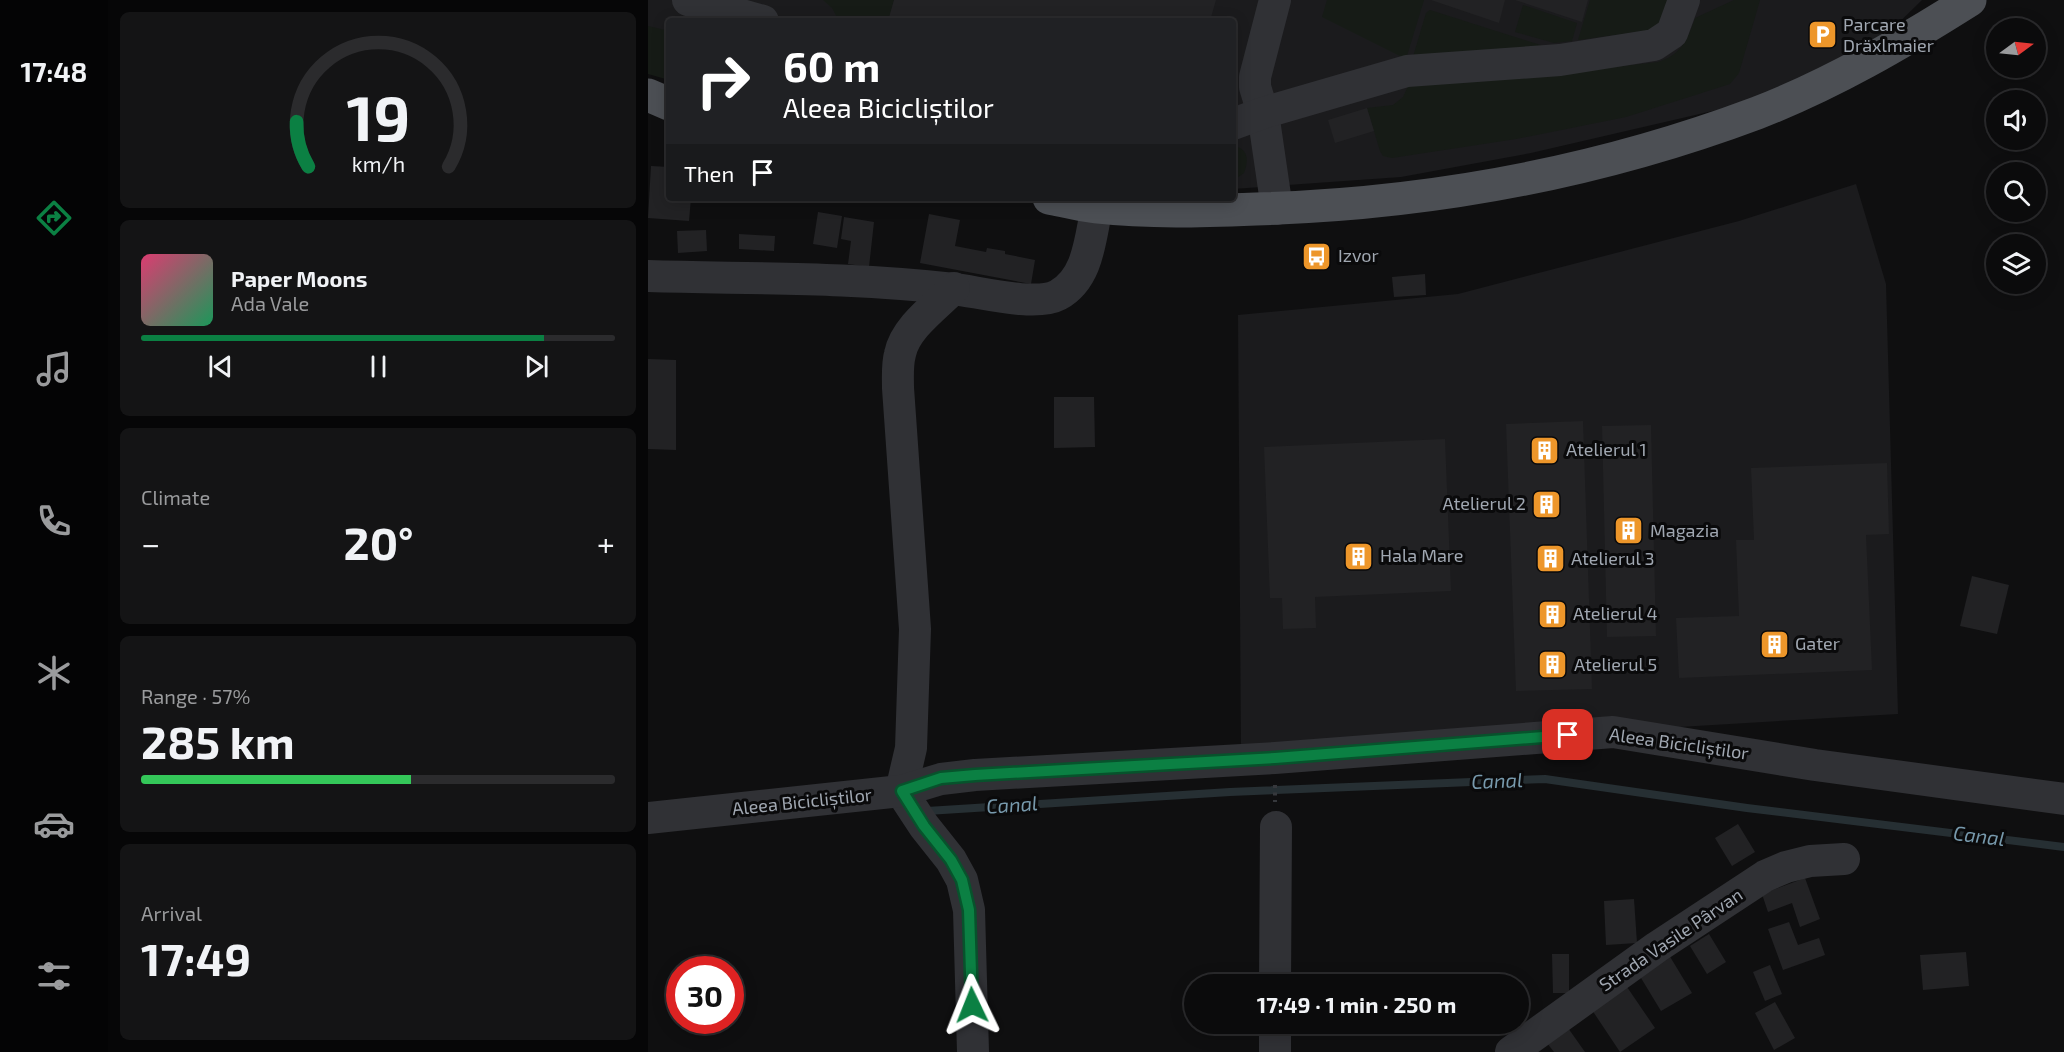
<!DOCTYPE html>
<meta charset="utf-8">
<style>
body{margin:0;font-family:"Exo 2",sans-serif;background:#141415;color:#f1f3f6;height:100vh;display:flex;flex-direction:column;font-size:22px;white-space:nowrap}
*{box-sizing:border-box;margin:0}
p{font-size:20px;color:#9a9b9d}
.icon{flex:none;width:33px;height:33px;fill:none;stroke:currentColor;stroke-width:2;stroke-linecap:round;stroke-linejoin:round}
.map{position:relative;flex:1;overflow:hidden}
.side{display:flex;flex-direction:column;gap:12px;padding:12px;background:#060607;width:540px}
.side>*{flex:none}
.hud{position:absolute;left:18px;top:18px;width:570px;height:183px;border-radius:6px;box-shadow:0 3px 15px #0003,0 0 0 2px #2b2b2d;background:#202124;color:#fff;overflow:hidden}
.needle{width:39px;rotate:75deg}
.buttons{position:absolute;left:1338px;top:18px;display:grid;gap:12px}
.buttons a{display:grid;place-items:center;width:60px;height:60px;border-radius:50%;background:#0b0b0c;box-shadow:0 3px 15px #0003,0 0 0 2px #2b2b2d;font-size:30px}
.speed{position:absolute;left:18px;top:956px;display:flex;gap:12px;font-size:30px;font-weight:700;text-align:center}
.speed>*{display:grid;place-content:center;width:78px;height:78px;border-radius:50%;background:#0b0b0c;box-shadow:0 3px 15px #0003,0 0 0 2px #2b2b2d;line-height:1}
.speed .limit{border:9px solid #d22;background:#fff;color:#111}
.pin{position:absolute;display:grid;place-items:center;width:51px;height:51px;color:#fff;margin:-26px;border-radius:12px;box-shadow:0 3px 9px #0006}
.me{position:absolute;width:66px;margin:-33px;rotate:358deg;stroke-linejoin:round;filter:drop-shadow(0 0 4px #0008)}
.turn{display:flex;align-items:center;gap:21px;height:126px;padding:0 18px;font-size:27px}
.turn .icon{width:78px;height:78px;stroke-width:2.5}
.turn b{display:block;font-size:42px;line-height:51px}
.then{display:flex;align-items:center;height:57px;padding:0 18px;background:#0003;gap:12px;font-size:22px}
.big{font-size:45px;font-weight:700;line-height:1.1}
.side .tile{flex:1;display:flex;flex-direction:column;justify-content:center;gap:9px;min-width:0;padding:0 21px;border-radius:9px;background:#141415}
.side .dial{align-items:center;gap:0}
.dial svg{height:156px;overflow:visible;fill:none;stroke:#2b2b2d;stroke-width:7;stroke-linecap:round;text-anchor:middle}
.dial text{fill:#f1f3f6;stroke:none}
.song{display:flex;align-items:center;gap:18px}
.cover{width:72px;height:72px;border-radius:9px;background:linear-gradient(135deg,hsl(340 70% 55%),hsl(150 70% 35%))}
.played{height:6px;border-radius:3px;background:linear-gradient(90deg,#0b8043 85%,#2b2b2d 85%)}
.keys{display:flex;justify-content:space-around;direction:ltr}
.heat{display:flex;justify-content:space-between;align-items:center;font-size:33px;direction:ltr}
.charge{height:9px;border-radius:4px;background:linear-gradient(90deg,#34c759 57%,#2b2b2d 0)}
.trip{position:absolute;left:536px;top:974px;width:345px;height:60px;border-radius:30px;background:#0b0b0c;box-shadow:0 3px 15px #0003,0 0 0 2px #2b2b2d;font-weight:700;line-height:60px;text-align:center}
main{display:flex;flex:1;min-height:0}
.menu{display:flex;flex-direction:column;width:108px;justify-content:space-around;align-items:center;background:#040405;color:#9a9b9d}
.menu .icon{width:42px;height:42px}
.menu .on{color:#0b8043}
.menu b{font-size:27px;color:#f1f3f6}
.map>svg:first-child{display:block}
.built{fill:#1b1b1d}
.green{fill:#161b16}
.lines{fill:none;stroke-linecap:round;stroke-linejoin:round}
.stream{stroke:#262f33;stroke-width:8}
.building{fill:#222224}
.path{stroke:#36383c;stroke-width:4;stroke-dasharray:3 4.5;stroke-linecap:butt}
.minor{stroke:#303135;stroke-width:32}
.major{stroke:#4c4f54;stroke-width:33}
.route-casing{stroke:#07532c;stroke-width:15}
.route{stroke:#0b8043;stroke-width:10}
.labels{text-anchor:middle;stroke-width:6;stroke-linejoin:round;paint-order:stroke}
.poi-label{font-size:18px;fill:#a0a7b1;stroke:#0a0a0b;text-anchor:start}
.street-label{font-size:18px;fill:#a0a7b1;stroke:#0a0a0b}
.water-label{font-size:20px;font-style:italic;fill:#7799ac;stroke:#0a0a0b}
</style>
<main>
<nav class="menu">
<b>17:48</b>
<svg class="icon on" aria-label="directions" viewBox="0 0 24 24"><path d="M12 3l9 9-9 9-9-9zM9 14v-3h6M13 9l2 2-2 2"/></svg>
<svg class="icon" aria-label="music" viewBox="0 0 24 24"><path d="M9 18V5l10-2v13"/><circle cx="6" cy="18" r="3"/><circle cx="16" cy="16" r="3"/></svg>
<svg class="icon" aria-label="phone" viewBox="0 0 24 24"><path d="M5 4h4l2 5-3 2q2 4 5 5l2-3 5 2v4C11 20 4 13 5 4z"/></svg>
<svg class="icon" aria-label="climate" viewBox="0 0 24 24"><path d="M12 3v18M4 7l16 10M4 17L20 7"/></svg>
<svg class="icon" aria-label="car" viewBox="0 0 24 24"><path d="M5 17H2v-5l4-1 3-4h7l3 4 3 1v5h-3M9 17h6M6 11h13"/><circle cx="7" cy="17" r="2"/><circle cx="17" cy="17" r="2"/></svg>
<svg class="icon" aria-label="filters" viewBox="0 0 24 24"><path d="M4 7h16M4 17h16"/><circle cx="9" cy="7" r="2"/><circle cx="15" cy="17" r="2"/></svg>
</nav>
<section class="side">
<div class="tile dial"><svg viewBox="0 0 100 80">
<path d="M14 69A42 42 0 1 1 86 69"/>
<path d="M14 69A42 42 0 0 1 8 46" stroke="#0b8043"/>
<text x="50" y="56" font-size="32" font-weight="700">19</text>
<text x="50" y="72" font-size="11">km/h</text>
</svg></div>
<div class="tile">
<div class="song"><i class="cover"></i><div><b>Paper Moons</b><p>Ada Vale</p></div></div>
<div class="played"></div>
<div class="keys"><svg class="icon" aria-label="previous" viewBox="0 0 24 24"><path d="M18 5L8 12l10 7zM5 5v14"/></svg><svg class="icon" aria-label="pause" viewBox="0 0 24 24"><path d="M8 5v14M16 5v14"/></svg><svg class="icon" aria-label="next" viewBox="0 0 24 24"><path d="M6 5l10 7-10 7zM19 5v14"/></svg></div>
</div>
<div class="tile"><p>Climate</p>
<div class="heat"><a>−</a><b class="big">20°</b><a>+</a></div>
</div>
<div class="tile"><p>Range · 57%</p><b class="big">285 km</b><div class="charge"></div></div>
<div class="tile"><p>Arrival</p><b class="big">17:49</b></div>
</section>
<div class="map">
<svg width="1416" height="1052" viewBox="0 0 1416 1052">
<rect width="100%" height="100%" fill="#0f0f10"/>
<g class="built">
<polygon points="0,0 1274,0 1223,50 1099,103 883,153 753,177 585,189 585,21 21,21 21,79 0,71"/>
<polygon points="1208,184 1238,284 1250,714 593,753 590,315 810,294 1091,221"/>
</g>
<g class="green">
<polygon points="175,0 246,0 240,21 191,21 184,8"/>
<polygon points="679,0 776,0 758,59 674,17"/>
<polygon points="942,0 1024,0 1020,15 1004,30 930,40"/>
<path d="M1086,0H1112L1091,73L1082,84L978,117L868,139L744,158L735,156L732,151L719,108L745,105L755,97L760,86L889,76L1010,62C1033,55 1040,39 1047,18Z"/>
<polygon points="875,5 929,23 924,41 906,43 867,32"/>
<polygon points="782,10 902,48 764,60 778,13"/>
<polygon points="0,26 21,31 21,80 0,74"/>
<path d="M585,146C600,148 601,160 596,173L585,181Z"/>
</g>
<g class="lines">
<polyline class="stream" points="279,811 582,792 897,779 1099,808 1416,847"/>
</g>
<g class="building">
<polygon points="246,0 568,0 562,21 338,21 330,19 330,21 240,21"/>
<polygon points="783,0 857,0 851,23"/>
<polygon points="867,0 940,0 934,22"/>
<polygon points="719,108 726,131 687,143 680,120"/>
<polygon points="3,166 21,167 21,198 43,198 41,221 0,218"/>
<polygon points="170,212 194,216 189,248 165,244"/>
<polygon points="281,214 312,220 307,246 338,252 339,248 357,251 357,254 387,260 383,284 272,263"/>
<polygon points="196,217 226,222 221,267 200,264 203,241 193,239"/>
<polygon points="58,230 59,251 30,253 29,231"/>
<polygon points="91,234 127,236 126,251 91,249"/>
<polygon points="777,274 778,295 746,297 744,277"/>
<polygon points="0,359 28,360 28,450 0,449"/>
<polygon points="406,397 446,397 447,447 406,448"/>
<polygon points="935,421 944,689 868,691 858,424"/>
<polygon points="1003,425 1008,636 959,637 954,426"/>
<polygon points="797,439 803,591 667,597 668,628 635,629 634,598 622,598 616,447"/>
<polygon points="1239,463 1241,534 1218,535 1224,670 1031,678 1028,618 1091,616 1088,540 1106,540 1103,468"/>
<polygon points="1324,576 1361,585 1349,634 1312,626"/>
<polygon points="1090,824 1107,852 1084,866 1067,838"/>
<polygon points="1157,878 1172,919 1152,927 1144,903 1120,912 1114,894"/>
<polygon points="986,899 989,943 958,945 956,901"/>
<polygon points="1141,922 1150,945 1171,938 1177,955 1135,970 1120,929"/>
<polygon points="1061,934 1078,962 1059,974 1042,946"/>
<polygon points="1318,952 1321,986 1275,990 1272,955"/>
<polygon points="904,954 921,954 921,993 905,993"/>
<polygon points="1021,955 1044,993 1013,1011 990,973"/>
<polygon points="1122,965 1134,994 1117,1001 1105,972"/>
<polygon points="979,987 1007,1028 972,1052 944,1010"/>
<polygon points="1127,1002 1147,1038 1126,1050 1107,1013"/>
<polygon points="920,1028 937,1052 906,1052 899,1043"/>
</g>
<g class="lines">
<polyline class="path" points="627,785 627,802"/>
<g class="minor">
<polyline points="40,0 115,21"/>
<polyline points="627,0 607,77 607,87 615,113 629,209"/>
<polyline points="585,124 615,113 759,71 912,60 1006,45 1024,33 1036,0"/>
<path d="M0,276C102,279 205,277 306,289C331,292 388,307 410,295C441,278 442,238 449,207"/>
<path d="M306,288C287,307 257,328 252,354C249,365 250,377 250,388L267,629L263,748L253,791L276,826L303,860L314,880L321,910L325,1052"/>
<polyline points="0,818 253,791 293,779 327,775 627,758 965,732 1167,765 1416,799"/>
<polyline points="627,984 628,827"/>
<polyline points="627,1052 627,1023"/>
<polyline points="863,1052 1009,947 1117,876 1138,867 1162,861 1196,859"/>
</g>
<g class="major">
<polyline points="0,95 21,104"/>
<path d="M401,198C416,201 432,205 448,207C501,213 555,211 608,209C778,204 949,173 1109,113C1184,84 1254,43 1322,0"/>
</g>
</g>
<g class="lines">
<defs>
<polyline id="route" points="324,1005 321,910 314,880 303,860 276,826 254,791 293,778 327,775 627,758 920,735"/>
</defs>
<use href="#route" class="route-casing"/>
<use href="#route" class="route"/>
</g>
<defs>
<symbol id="parking-square" viewBox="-11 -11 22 22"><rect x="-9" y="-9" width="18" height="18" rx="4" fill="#ed962a" stroke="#0a0a0b"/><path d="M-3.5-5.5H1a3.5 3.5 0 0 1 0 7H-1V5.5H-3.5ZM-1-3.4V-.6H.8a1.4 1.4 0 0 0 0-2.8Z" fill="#fff"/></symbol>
<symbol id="bus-square" viewBox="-11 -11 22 22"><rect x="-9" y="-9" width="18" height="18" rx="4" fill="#ed962a" stroke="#0a0a0b"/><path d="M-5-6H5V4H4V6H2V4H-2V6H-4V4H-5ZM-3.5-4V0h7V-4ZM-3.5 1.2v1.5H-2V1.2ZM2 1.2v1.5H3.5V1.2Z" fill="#fff"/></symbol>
<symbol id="building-square" viewBox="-11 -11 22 22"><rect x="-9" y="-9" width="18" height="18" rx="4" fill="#ed962a" stroke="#0a0a0b"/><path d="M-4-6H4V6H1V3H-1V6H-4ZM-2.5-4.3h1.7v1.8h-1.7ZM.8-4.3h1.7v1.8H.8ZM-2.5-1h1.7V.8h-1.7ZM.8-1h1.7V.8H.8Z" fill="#fff"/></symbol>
</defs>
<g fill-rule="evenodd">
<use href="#parking-square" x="1158" y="18" width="33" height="33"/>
<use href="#bus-square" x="652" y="240" width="33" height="33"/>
<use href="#building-square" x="880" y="434" width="33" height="33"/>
<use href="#building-square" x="882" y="488" width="33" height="33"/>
<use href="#building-square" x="964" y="514" width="33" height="33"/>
<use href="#building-square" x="694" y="540" width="33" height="33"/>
<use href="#building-square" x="886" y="542" width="33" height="33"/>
<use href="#building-square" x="888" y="598" width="33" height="33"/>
<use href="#building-square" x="1110" y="628" width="33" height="33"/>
<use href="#building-square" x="888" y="648" width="33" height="33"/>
</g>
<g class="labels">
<g class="poi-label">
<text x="1195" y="31">Parcare<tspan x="1195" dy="21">Dräxlmaier</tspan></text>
<text x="690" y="262">Izvor</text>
<text x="918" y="456">Atelierul 1</text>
<text x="878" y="510" text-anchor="end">Atelierul 2</text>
<text x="1002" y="537">Magazia</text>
<text x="732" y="562">Hala Mare</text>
<text x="923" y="565">Atelierul 3</text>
<text x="925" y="620">Atelierul 4</text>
<text x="1147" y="650">Gater</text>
<text x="926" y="671">Atelierul 5</text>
</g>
<g class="street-label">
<text transform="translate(1031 744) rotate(8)" y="6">Aleea Bicicliștilor</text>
<text transform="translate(154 802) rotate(-6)" y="6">Aleea Bicicliștilor</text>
<text transform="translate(1023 940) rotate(-34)" y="6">Strada Vasile Pârvan</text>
</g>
<g class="water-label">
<text transform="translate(849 781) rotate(-2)" y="7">Canal</text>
<text transform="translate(364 805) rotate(-4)" y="7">Canal</text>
<text transform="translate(1331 836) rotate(7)" y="7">Canal</text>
</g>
</g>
</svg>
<div class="buttons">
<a><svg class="needle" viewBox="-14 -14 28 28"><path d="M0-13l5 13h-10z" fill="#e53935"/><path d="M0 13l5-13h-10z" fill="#9a9b9d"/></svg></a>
<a><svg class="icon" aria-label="sound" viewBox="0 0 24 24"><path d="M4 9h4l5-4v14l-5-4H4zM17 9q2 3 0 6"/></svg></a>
<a><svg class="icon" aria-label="search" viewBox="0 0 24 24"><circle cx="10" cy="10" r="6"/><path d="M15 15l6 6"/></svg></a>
<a><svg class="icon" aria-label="layers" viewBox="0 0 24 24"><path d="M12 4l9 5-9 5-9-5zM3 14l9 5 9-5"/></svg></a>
</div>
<div class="speed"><div class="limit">30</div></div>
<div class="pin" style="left:920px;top:735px;background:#d93025"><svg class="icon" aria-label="arrive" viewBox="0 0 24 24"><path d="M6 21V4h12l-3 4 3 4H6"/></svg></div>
<svg class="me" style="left:324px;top:1005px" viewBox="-20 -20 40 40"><path d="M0-17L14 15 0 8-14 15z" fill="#0b8043" stroke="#fff" stroke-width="4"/></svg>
<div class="trip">17:49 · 1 min · 250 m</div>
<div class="hud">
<div class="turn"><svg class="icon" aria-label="right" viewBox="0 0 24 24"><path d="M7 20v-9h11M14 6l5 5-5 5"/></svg><div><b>60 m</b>Aleea Bicicliștilor</div></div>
<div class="then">Then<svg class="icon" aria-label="arrive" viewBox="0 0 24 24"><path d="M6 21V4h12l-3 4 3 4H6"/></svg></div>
</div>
</div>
</main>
